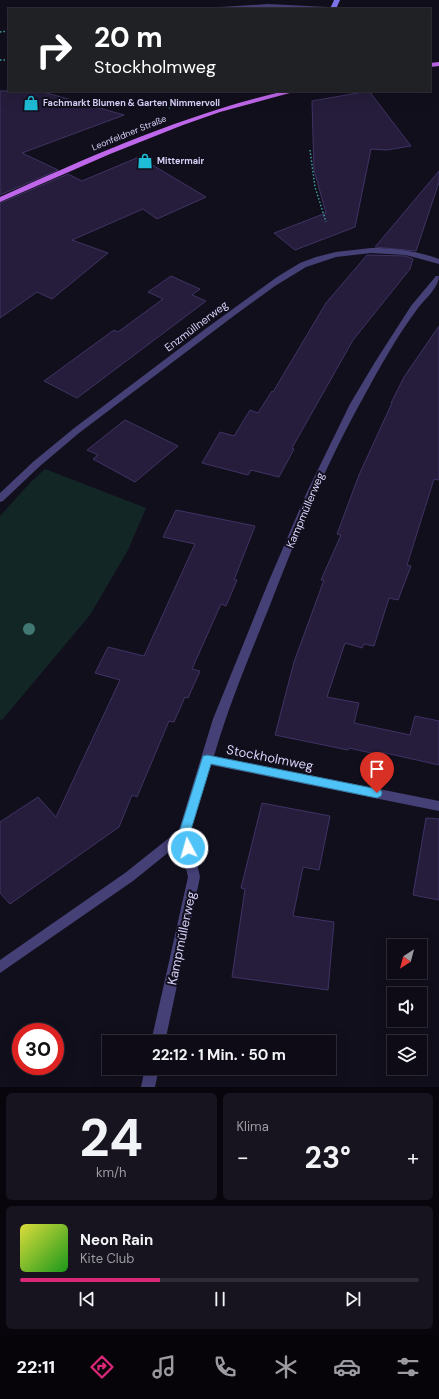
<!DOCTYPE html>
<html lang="de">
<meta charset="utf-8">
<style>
body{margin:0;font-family:"DM Sans",sans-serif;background:#17141f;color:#f1f3f6;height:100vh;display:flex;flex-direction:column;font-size:15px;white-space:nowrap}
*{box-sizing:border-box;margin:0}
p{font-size:13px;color:#9b9ba1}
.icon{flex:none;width:22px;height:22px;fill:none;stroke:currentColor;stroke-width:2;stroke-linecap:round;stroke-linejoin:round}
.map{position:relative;height:1087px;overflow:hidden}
.sheet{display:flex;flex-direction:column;gap:6px;padding:6px;background:#08060c;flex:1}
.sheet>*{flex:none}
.top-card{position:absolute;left:8px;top:8px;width:423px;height:84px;border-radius:0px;box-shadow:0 4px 16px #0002,0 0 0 1px #2e2b35;background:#202124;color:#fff;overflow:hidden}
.needle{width:26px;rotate:216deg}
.fabs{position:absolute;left:387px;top:939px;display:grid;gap:8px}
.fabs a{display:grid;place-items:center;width:40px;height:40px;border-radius:0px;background:#0e0b16;box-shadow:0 4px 16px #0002,0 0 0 1px #2e2b35;font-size:20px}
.speed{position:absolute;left:12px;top:1023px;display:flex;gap:8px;font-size:20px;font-weight:700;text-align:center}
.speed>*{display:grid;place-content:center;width:52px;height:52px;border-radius:50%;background:#0e0b16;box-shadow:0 4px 16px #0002,0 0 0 1px #2e2b35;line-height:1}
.speed .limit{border:6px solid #d22;background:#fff;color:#111}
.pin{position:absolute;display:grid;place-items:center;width:34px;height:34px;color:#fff;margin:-41px -17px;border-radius:50% 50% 50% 0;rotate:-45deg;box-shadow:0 0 4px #0007}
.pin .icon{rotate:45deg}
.me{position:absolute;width:44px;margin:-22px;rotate:354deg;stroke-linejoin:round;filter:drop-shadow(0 0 3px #0008)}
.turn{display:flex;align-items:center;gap:14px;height:84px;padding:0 20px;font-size:18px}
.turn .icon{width:52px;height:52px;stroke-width:2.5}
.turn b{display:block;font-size:28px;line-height:34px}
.big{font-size:30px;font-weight:700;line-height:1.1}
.sheet .card{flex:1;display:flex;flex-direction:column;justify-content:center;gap:6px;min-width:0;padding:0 14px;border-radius:6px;background:#17141f}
.sheet .dial{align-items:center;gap:0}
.dial b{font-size:52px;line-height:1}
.song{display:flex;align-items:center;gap:12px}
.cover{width:48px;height:48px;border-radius:6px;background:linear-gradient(135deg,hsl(60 70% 55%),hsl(120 70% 35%))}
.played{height:4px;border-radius:2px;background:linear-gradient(90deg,#db2777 35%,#2e2b35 35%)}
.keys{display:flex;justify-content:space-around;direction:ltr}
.heat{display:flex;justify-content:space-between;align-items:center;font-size:22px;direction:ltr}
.sheet .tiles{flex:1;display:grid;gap:6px;grid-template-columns:1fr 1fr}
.card:last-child{grid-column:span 2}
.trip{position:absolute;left:102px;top:1035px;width:234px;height:40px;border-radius:0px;background:#0e0b16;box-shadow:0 4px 16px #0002,0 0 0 1px #2e2b35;font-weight:700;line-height:40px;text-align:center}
.tab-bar{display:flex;height:64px;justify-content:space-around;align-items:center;background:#060409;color:#9b9ba1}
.tab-bar .icon{width:28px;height:28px}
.tab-bar .current{color:#db2777}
.tab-bar b{font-size:18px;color:#f1f3f6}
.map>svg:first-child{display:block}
.green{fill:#132626}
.building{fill:#251d3b;stroke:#3f3364}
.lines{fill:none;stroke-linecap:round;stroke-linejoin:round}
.path{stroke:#3da09f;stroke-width:1.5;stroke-dasharray:1.5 2;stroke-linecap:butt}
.street{fill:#454076;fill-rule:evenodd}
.secondary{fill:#7e75ec;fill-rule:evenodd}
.primary{fill:#bf67ea;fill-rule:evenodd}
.tree{fill:#417873}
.route{fill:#4fc3f7;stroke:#337fa1}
.labels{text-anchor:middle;stroke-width:4;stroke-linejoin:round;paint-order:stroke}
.far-poi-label{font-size:9px;font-weight:bold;fill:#d8d1f9;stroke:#120f1d;text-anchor:start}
.far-street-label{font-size:9px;fill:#d8d1f9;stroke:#120f1d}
.street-label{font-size:11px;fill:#d8d1f9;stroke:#120f1d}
.near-street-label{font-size:13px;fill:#d8d1f9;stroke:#120f1d}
</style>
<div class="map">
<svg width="439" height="1087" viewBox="0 0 439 1087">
<rect width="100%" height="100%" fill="#120f1d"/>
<polygon class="green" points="45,469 146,508 128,550 90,615 2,720 0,719 0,516 30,483"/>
<g class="building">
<polygon points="0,91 40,91 124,115 22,153 58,170 0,195"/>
<polygon points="369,91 411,146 387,150 371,149 355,227 295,250 274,233 326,213 314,170 312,101"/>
<polygon points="139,157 206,197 157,219 143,209 72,240 108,253 52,299 37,292 0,318 0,203 68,174 82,181"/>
<polygon points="439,171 439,182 416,251 375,247"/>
<polygon points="367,255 406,256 413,259 410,269 353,340 292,448 294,449 279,477 251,470 248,475 202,463 220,432 234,436 250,410 258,413 272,391 273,392 326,303"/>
<polygon points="171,276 200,289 192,295 206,301 77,398 44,381 114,330 118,332 163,299 148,292"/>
<polygon points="439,326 439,480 434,479 407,565 411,566 398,600 389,598 374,646 364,644 362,648 345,643 327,697 359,703 354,723 410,735 415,716 439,721 439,765 381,752 380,755 349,748 348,750 275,735 294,662 324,580 321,580 341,535 337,534 359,475 392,403 391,403 404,377"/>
<polygon points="125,420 178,446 135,482 93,459 98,455 87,450"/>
<polygon points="176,510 255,526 234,580 237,580 226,606 221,604 192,669 200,671 188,698 185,697 174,722 169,721 137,797 132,795 119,827 10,904 0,893 0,822 38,797 56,817 120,680 95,673 108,647 144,656 195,544 163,537"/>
<polygon points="262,803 330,816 319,870 303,867 293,916 334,922 328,990 232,977 245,889 241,888"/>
<polygon points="426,818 439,819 439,900 413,895"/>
</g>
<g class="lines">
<g class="path">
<polyline points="0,32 9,31"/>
<polyline points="0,60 9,60"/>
<polyline points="160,102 170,108"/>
<polyline points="310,150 315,187 326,222"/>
</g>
<g class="street">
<polygon points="268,4 328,7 331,9 217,9 220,7"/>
<path d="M371,248C395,248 417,251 439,259V264L406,255L371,253L336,257L306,267L275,286L235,315L79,433L40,466L3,501L0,502V493L33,462L73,429L208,327L277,277L300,263L316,257L336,252Z"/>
<path d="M436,276H439C439,287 426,298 418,308C397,336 380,367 363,398C326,464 297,535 270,605C250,655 229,704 214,756L439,801V811L211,765L190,833L200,877L165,1042H151L188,877L180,843L133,881L0,973V960L125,873L179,830L213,719L268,583L307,492L350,404L375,362L411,306Z"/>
<polygon points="145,1068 159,1068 155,1087 141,1087"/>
</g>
<polygon class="secondary" points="334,0 340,0 336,9 330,9"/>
<g class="primary">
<polygon points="439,62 439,66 430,67 430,63"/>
<path d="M285,91H297L220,112L183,125L110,154L0,202V197C93,155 186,114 285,91Z"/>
</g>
</g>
<circle class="tree" cx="29" cy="629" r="6"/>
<polygon class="route" points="207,755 377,789 381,790 382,793 381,796 377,798 211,764 190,833 193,848 192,851 188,853 184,851 179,833 202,759 203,756"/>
<defs>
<symbol id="shop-bare" viewBox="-9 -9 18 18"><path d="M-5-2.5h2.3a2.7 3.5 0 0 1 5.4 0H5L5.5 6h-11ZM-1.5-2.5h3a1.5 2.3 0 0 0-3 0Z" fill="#1ebcd7" stroke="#120f1d" stroke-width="2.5" paint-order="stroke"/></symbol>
</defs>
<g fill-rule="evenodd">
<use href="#shop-bare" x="20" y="92" width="22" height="22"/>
<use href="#shop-bare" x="134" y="150" width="22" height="22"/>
</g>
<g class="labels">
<g class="far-poi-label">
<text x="43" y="106">Fachmarkt Blumen &amp; Garten Nimmervoll</text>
<text x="157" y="164">Mittermair</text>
</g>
<g class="far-street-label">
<text transform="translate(129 133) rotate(-22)" y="3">Leonfeldner Straße</text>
</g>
<g class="street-label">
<text transform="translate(196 326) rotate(-37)" y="4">Enzmüllnerweg</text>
<text transform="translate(305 510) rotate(-67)" y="4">Kampmüllerweg</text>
</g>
<g class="near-street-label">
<text transform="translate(270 757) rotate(11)" y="5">Stockholmweg</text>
<text transform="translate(181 938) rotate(-78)" y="5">Kampmüllerweg</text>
</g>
</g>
</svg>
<div class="fabs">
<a><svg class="needle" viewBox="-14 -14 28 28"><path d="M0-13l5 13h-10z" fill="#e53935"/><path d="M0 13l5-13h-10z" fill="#9b9ba1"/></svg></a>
<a><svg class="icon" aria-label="sound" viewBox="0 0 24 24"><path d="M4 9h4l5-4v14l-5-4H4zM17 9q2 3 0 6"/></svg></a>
<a><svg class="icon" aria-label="layers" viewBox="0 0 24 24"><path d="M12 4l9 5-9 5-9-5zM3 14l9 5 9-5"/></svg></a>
</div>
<div class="speed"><div class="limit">30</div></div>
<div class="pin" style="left:377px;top:793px;background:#d93025"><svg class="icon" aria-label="arrive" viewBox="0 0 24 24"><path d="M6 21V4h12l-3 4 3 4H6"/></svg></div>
<svg class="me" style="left:188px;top:848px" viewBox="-20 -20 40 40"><circle r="17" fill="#4fc3f7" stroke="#fff" stroke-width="3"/><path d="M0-11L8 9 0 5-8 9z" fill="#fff"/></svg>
<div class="trip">22:12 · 1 Min. · 50 m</div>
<div class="top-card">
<div class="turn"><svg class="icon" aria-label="right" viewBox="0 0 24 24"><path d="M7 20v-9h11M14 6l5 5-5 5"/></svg><div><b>20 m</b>Stockholmweg</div></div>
</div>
</div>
<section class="sheet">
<div class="tiles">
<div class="card dial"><b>24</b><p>km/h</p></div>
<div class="card"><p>Klima</p>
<div class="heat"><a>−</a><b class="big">23°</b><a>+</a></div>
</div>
<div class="card">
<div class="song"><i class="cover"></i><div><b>Neon Rain</b><p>Kite Club</p></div></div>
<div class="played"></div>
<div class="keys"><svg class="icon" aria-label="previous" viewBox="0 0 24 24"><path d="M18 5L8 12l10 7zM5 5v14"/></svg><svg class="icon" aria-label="pause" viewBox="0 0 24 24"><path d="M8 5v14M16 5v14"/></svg><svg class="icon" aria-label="next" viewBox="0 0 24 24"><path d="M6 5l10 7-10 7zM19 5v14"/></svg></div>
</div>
</div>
</section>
<nav class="tab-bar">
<b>22:11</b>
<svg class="icon current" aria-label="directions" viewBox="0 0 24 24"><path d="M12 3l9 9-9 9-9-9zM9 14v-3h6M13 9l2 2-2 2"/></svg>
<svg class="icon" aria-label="music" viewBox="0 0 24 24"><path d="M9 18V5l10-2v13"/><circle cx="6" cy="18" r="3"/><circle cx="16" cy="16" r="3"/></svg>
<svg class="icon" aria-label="phone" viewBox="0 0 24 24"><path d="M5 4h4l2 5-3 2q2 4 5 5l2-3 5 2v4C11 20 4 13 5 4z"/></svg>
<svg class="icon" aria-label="climate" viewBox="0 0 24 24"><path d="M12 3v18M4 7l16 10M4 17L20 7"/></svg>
<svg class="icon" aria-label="car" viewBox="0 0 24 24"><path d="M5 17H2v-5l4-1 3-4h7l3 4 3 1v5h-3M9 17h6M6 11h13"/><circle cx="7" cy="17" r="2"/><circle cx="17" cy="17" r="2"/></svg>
<svg class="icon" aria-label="filters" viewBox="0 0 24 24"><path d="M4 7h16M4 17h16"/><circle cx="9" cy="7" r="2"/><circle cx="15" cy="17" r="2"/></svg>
</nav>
